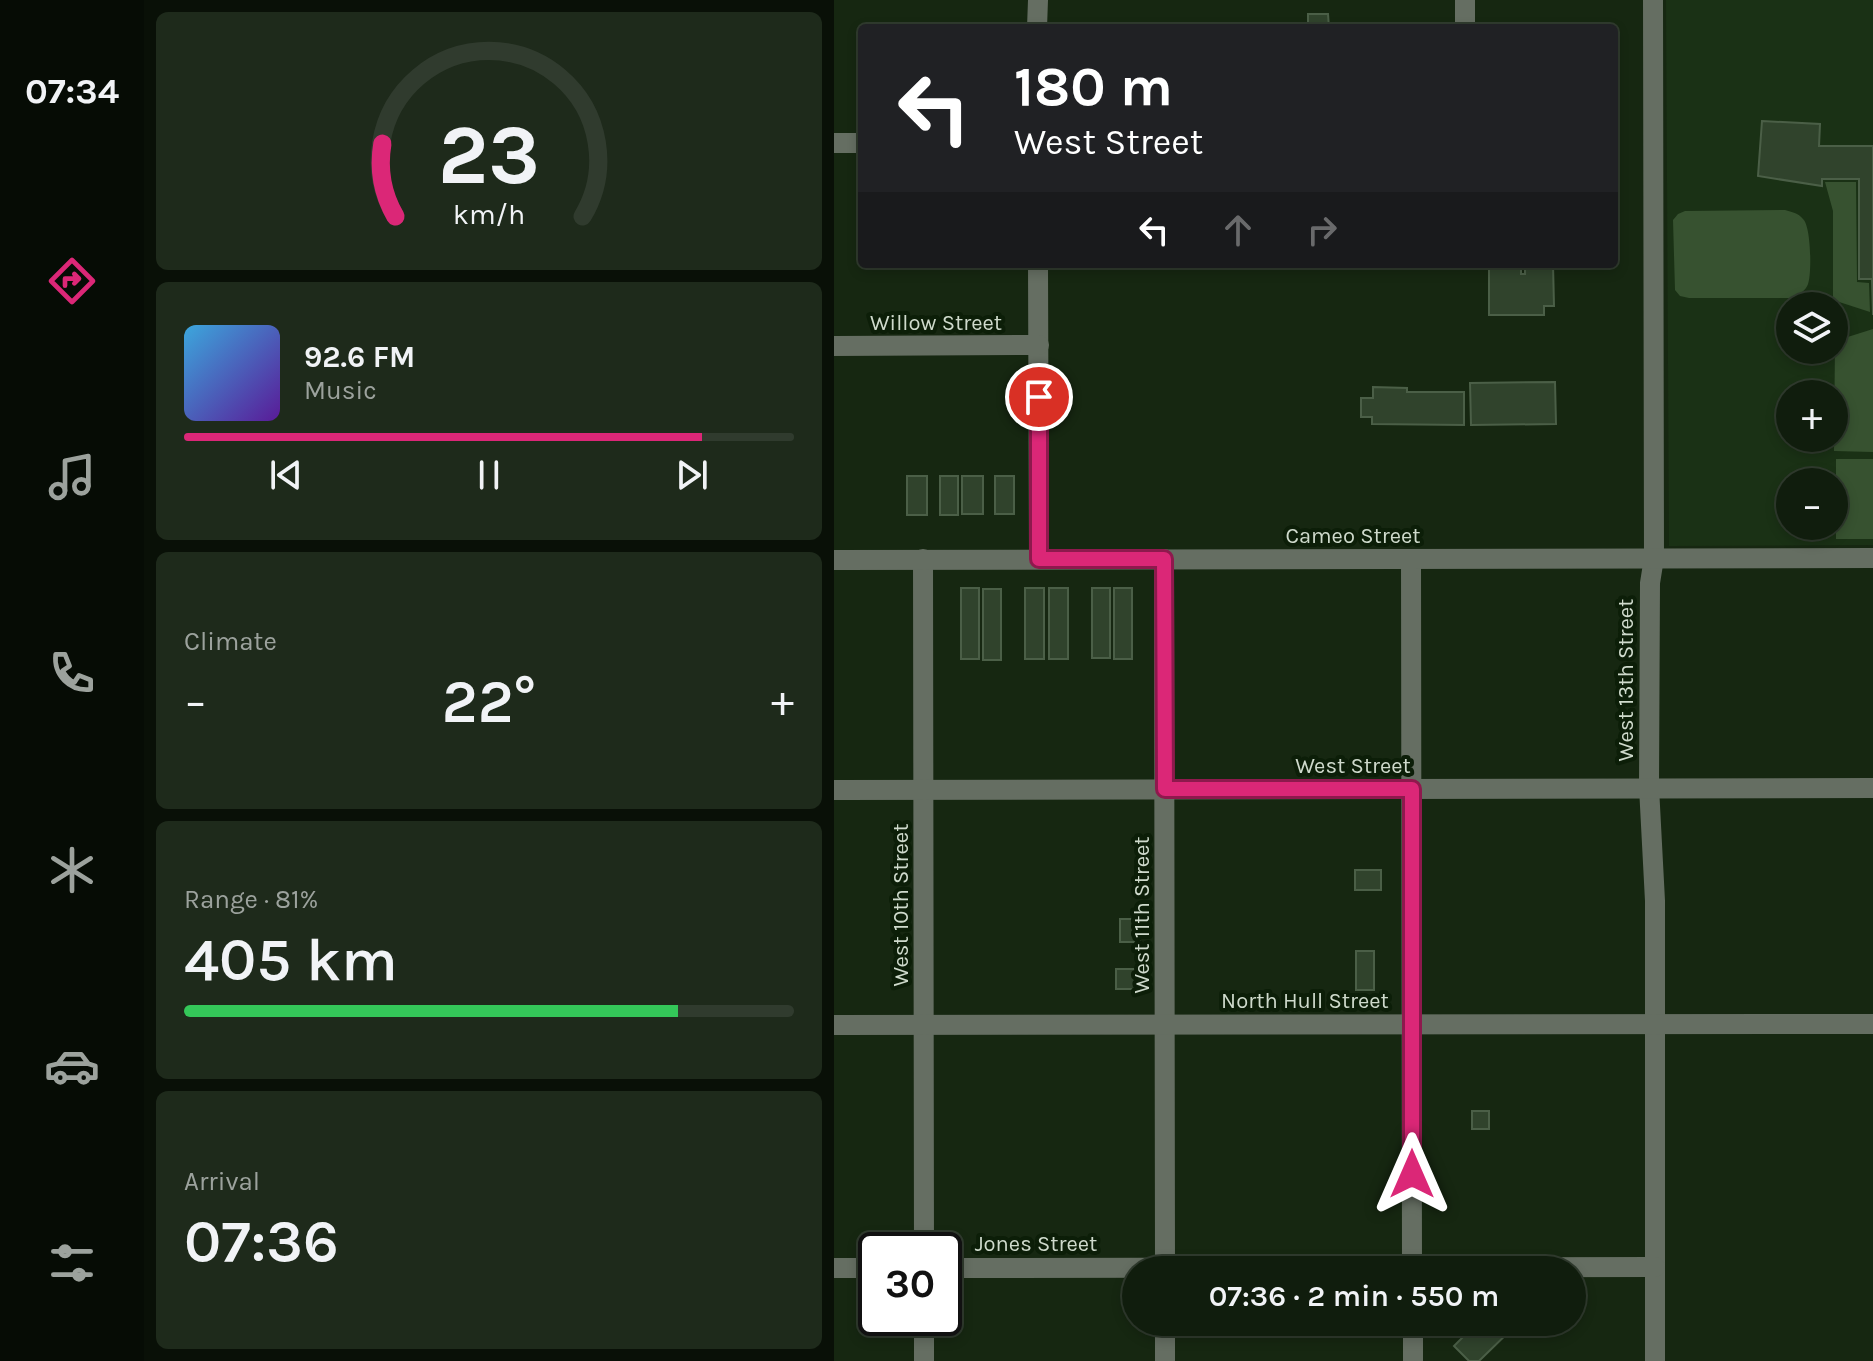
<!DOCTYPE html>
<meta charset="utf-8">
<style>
body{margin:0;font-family:Karla,sans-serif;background:#1e2a1b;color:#f1f3f6;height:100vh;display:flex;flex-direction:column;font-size:30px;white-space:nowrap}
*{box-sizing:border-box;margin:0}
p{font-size:26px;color:#9ca29d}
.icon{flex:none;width:44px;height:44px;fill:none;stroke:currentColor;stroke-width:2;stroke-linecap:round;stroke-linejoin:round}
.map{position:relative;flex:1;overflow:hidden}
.details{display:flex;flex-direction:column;gap:12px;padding:12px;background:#091007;width:690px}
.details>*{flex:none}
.hud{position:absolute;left:24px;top:24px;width:760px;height:244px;border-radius:8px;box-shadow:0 4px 12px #0003,0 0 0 2px #303b2e;background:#202124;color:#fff;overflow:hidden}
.controls{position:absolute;left:942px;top:292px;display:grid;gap:16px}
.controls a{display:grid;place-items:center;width:72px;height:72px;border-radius:50%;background:#101d0d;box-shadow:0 4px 12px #0003,0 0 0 2px #303b2e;font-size:40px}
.speed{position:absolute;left:24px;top:1232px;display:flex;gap:16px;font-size:40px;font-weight:700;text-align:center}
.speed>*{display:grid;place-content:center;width:104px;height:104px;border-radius:50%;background:#101d0d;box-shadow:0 4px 12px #0003,0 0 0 2px #303b2e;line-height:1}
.speed .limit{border:4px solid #111;border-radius:12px;background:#fff;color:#111}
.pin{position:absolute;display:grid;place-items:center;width:68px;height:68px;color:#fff;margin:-34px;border:4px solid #fff;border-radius:50%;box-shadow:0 2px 8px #0007}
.me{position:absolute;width:88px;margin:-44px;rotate:0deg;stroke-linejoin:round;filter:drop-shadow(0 0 6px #0008)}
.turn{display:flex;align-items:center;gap:28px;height:168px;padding:0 24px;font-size:36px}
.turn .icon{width:104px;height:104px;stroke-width:2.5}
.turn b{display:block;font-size:56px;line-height:68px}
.lanes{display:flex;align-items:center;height:76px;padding:0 24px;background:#0003;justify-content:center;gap:40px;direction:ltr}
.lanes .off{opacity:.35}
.big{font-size:60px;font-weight:600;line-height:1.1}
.details .card{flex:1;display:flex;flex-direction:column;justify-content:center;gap:12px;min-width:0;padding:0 28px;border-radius:12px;background:#1e2a1b}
.details .dial{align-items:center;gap:0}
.dial svg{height:208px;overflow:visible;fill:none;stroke:#303b2e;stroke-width:7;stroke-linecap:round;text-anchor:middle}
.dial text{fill:#f1f3f6;stroke:none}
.song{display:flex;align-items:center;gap:24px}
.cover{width:96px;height:96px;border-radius:12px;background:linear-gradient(135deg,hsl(200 70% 55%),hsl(270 70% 35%))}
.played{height:8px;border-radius:4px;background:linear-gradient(90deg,#db2777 85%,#303b2e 85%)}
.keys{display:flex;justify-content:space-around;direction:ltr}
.heat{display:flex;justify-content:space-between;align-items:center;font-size:44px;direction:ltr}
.charge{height:12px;border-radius:6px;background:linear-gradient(90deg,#34c759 81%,#303b2e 0)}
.trip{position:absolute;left:288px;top:1256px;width:464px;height:80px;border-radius:40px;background:#101d0d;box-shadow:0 4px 12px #0003,0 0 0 2px #303b2e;font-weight:600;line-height:80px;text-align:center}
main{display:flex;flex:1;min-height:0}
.menu{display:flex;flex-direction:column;width:144px;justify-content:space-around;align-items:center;background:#060c05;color:#9ca29d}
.menu .icon{width:56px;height:56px}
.menu .active{color:#db2777}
.menu b{font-size:36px;color:#f1f3f6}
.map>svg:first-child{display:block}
.built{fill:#1a3115;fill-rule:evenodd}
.green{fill:#375230}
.building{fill:#30432c;stroke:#4b5f47;stroke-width:2}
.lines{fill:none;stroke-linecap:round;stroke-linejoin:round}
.minor{stroke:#656e62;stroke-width:20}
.route-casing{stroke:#8e194d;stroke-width:20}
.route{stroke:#db2777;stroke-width:14}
.labels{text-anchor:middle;stroke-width:8;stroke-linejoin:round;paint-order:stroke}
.street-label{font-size:22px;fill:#cfdacc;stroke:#0c1e08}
</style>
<main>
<nav class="menu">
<b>07:34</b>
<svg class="icon active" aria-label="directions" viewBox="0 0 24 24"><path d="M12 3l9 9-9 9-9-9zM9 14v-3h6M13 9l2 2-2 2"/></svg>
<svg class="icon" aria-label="music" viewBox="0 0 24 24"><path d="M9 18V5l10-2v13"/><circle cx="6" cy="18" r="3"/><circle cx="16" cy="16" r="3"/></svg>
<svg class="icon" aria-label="phone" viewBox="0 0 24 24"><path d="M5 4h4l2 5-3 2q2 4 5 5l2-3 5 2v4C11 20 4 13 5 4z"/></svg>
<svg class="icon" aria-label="climate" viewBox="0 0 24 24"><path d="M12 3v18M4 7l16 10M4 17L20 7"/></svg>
<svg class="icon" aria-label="car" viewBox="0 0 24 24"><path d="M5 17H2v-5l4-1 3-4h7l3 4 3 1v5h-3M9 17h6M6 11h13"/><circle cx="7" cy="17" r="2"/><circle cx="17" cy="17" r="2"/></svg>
<svg class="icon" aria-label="filters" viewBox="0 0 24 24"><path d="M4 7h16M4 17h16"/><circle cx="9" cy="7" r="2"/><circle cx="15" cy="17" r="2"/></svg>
</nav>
<section class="details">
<div class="card dial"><svg viewBox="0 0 100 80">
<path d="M14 69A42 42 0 1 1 86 69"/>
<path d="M14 69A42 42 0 0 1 9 41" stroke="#db2777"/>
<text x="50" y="56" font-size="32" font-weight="700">23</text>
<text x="50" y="72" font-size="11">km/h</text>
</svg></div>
<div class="card">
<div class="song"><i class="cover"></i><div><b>92.6 FM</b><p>Music</p></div></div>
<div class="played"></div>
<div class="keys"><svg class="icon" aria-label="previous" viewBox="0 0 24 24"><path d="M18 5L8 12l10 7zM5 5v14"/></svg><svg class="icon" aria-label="pause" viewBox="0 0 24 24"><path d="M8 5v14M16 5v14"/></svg><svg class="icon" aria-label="next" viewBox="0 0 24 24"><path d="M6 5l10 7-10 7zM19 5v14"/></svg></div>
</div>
<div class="card"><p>Climate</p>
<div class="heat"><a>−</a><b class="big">22°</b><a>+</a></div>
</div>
<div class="card"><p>Range · 81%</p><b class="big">405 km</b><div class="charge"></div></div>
<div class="card"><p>Arrival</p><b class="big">07:36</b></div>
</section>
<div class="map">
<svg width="1039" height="1361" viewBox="0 0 1039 1361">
<rect width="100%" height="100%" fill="#162711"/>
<path class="built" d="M832,0H1039V545L835,546ZM956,306H1000V350H956ZM956,394H1000V438H956ZM956,482H1000V526H956Z"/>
<g class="green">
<polygon points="991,182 1022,182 1023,282 1035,283 1036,312 999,300 999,211"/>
<path d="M951,210C958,212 964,213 969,219C977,226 978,273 974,284C972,290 966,294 960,298H855L846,296L841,290L839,220L844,214L851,211Z"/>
<polygon points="1039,329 1039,452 1000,451 1001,341"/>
<rect x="1002" y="459" width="37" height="80"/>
</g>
<g class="building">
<polygon points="474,14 494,14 495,28 474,28"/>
<polygon points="928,121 986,124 985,146 1039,146 1039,315 1038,279 1025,279 1025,179 988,179 988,186 924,176"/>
<polygon points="655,264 687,264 687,274 691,274 691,264 719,264 720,306 710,306 710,315 655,315"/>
<polygon points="721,382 722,424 637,425 636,383"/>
<polygon points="539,387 573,388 573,392 630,392 630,425 538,424 538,417 527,417 527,398 539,398"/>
<rect x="73" y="476" width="20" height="39"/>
<rect x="106" y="476" width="18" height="39"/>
<rect x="128" y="476" width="21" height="38"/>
<rect x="161" y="476" width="19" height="38"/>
<rect x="127" y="588" width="18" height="71"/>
<rect x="191" y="588" width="19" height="71"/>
<rect x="215" y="588" width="19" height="71"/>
<rect x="258" y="588" width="18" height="70"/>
<rect x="280" y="588" width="18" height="71"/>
<rect x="149" y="589" width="18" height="71"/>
<rect x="521" y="870" width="26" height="20"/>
<rect x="286" y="919" width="20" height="23"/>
<rect x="522" y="951" width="18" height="39"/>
<rect x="282" y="969" width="24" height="20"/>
<rect x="638" y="1111" width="17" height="18"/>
<polygon points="622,1322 679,1322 682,1325 645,1361 635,1361 620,1346 631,1335 620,1323"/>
</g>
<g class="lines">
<g class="minor">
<polyline points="631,0 631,28"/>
<polyline points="819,0 820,558 816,583 815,787 821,901 821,1361"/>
<polyline points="203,28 204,0"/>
<polyline points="0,143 28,143"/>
<polyline points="204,264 205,559"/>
<polyline points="0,346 205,345"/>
<polyline points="89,559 90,1250"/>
<polyline points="330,559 331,1270"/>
<polyline points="577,559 578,1270"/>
<polyline points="0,560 1039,558"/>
<polyline points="0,790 1039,788"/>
<polyline points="0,1025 1039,1024"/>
<polyline points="0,1268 42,1268"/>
<polyline points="110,1268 821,1267"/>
<polyline points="90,1318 90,1361"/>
<polyline points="331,1322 331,1361"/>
<polyline points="579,1322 579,1361"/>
</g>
</g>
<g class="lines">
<defs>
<polyline id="route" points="205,397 205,559 330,559 331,789 578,789 578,1174"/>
</defs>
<use href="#route" class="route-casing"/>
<use href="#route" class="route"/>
</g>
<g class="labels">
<g class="street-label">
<text x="102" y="330">Willow Street</text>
<text x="519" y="543">Cameo Street</text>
<text transform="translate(791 680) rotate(-90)" y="8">West 13th Street</text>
<text x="519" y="773">West Street</text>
<text transform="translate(66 905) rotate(-90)" y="8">West 10th Street</text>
<text transform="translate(307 915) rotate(-90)" y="8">West 11th Street</text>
<text x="471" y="1008">North Hull Street</text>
<text x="202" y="1251">Jones Street</text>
</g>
</g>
</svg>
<div class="controls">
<a><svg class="icon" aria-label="layers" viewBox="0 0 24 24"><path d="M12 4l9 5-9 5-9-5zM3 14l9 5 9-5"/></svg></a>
<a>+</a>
<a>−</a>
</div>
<div class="speed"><div class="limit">30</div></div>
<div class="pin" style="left:205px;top:397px;background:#d93025"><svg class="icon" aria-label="arrive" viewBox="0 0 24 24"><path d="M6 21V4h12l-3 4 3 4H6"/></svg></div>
<svg class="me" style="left:578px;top:1174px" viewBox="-20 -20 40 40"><path d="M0-17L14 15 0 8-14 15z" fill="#db2777" stroke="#fff" stroke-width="4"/></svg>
<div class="trip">07:36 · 2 min · 550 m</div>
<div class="hud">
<div class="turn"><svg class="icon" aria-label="left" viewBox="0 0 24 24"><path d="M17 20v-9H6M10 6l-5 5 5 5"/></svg><div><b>180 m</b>West Street</div></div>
<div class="lanes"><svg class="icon" aria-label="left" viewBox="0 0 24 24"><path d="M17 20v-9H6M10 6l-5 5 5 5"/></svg><svg class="icon off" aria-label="ahead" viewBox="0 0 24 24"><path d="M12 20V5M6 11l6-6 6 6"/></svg><svg class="icon off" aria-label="right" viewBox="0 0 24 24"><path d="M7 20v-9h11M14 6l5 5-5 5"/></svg></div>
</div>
</div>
</main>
